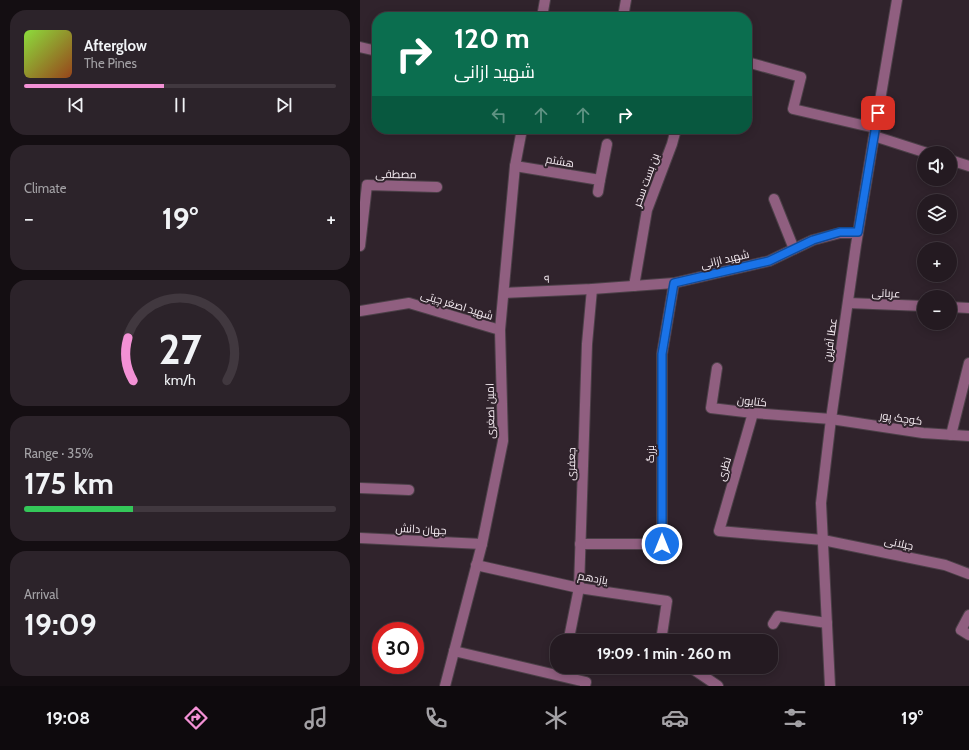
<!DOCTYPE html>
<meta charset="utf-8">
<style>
body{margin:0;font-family:Cabin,Cairo,sans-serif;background:#2c232a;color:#f1f3f6;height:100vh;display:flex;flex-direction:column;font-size:15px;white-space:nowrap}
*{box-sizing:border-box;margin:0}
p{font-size:13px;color:#a3a1a5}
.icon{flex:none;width:22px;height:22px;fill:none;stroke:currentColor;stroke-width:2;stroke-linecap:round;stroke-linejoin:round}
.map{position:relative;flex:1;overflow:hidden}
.drawer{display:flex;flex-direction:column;gap:10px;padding:10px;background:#140e12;width:360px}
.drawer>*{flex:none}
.banner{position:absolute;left:12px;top:12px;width:380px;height:122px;border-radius:16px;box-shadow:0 2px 10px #0003,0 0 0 1px #41383f;background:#0b6e4f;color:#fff;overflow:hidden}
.fabs{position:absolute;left:557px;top:146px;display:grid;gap:8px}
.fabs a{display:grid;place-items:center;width:40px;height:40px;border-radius:50%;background:#241a21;box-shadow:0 2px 10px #0003,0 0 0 1px #41383f;font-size:20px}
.speed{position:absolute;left:12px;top:622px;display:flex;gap:8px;font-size:20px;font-weight:700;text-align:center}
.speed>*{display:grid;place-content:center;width:52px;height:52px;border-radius:50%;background:#241a21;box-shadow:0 2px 10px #0003,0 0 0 1px #41383f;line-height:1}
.speed .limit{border:6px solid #d22;background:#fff;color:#111}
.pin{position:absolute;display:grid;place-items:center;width:34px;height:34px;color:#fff;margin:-17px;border-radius:8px;box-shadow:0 2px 6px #0006}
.me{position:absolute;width:44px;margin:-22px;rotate:0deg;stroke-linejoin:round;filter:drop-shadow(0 0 3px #0008)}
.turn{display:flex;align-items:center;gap:14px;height:84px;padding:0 16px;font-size:18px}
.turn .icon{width:52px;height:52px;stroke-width:2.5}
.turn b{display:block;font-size:28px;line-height:34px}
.lanes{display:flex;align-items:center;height:38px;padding:0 16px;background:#0003;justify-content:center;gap:20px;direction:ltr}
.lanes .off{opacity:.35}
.big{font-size:30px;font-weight:700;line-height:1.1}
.drawer .widget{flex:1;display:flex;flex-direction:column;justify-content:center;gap:6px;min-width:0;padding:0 14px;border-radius:16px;background:#2c232a}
.drawer .dial{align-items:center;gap:0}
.dial svg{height:104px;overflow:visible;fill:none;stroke:#41383f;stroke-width:7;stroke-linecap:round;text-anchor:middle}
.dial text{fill:#f1f3f6;stroke:none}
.song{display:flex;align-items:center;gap:12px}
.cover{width:48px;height:48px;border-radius:6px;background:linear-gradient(135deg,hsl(90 70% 55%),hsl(20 70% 35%))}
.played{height:4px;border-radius:2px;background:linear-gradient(90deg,#f391d5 45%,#41383f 45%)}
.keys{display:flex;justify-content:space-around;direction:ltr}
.heat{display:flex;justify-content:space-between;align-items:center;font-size:22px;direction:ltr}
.charge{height:6px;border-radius:3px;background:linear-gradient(90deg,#34c759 35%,#41383f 0)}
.trip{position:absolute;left:190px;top:634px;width:228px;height:40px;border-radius:16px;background:#241a21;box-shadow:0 2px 10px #0003,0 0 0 1px #41383f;font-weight:700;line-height:40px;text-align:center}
.tabs{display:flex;height:64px;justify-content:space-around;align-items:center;background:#0e0a0d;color:#a3a1a5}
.tabs .icon{width:28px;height:28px}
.tabs .current{color:#f391d5}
.tabs b{font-size:18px;color:#f1f3f6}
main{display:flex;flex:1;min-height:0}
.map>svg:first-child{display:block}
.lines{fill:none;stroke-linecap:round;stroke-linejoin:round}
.minor-casing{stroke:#4c4048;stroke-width:12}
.minor{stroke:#905f80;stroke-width:10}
.route-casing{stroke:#114b97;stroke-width:10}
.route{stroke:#1a73e8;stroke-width:7}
.labels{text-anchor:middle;stroke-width:4;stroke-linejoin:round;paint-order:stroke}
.street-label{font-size:11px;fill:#f8eff5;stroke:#30232c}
</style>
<main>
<section class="drawer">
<div class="widget">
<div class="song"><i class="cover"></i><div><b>Afterglow</b><p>The Pines</p></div></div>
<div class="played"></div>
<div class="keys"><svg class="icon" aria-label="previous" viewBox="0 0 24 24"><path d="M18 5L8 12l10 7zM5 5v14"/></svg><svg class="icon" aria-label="pause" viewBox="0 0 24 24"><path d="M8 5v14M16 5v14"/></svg><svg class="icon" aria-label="next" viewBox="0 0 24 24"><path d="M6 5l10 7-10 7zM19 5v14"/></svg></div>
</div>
<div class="widget"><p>Climate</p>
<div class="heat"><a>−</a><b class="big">19°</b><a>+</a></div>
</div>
<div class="widget dial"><svg viewBox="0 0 100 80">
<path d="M14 69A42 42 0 1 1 86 69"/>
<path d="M14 69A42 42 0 0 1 10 36" stroke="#f391d5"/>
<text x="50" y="56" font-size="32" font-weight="700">27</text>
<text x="50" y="72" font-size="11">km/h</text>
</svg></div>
<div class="widget"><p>Range · 35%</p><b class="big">175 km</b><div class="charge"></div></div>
<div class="widget"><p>Arrival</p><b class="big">19:09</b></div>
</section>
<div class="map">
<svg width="609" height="686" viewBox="0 0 609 686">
<rect width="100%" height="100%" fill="#30232c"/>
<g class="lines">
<defs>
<g id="minor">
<polyline points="182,17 185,0"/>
<polyline points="263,17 266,0"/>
<polyline points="0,47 17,51"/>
<polyline points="387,62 441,77 433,109 515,128"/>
<polyline points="514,136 567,153"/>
<polyline points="590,160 609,166"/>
<polyline points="155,166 240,180"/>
<polyline points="238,192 240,180 247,144"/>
<polyline points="414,199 434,249"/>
<polyline points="0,246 7,185 77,187"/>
<polyline points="274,286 287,210 312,144 316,129"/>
<polyline points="144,293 232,289 314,283 409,261 453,240 480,233 498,233"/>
<polyline points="488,303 564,306"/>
<polyline points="590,307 609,308"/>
<polyline points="0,311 49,303 140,330"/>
<polyline points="357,368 351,408 393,413 471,419 563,433 609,436"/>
<polyline points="393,413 359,531 463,540 585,565 609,574"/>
<polyline points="591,435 609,363"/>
<polyline points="0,488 49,490"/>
<polyline points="0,538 122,544"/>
<polyline points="220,544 302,544 302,354 314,283"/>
<polyline points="116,565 219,588 307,601 301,641"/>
<polyline points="609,615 601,630 609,635"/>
<polyline points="413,624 418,616 467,623"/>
<polyline points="209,638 219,588 227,344 232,289"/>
<polyline points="94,651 226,682 225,686"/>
<polyline points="330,667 358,686"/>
<polyline points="85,686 122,544 143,441 140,330 155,166 162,129"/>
<polyline points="470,686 461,503 471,419 496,245 514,136 537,0"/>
</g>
</defs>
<use href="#minor" class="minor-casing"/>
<use href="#minor" class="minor"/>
</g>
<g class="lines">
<defs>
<polyline id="route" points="302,544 302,354 314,283 409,261 453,240 480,232 498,232 518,113"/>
</defs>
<use href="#route" class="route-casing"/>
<use href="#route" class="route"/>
</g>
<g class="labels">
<g class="street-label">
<text transform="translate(200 161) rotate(10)" y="4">هشتم</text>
<text transform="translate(36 174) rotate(1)" y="4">مصطفی</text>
<text transform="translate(286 180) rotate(-70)" y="4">بن بست سحر</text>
<text transform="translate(365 259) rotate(-13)" y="4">شهید ازانی</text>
<text transform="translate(187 279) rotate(-2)" y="4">۹</text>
<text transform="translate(526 293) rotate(2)" y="4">عربانی</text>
<text transform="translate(97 305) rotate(17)" y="4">شهید اصغر چیتی</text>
<text transform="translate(470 340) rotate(-82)" y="4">عطا آفرین</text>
<text transform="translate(392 401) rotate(6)" y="4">کتایون</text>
<text transform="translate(130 411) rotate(-91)" y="4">امین اصغری</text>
<text transform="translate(541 418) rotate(8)" y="4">کوچک پور</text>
<text transform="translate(290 454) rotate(-90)" y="4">بزرگ</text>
<text transform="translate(211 464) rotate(-88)" y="4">جعفری</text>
<text transform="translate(364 469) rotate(-74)" y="4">نظری</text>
<text transform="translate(61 529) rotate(3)" y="4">جهان دانش</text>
<text transform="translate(539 543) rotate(12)" y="4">جیلانی</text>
<text transform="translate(233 578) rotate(10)" y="4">یازدهم</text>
</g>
</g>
</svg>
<div class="fabs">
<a><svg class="icon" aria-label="sound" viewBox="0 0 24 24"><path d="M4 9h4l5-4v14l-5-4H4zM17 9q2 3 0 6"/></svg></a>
<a><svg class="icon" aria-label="layers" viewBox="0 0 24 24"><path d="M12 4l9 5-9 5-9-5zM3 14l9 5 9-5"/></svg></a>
<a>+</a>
<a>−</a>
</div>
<div class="speed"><div class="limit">30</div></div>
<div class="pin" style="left:518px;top:113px;background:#d93025"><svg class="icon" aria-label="arrive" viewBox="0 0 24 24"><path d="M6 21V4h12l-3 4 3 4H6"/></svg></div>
<svg class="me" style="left:302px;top:544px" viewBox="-20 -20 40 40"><circle r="17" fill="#1a73e8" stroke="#fff" stroke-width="3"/><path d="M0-11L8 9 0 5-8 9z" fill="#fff"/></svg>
<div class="trip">19:09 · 1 min · 260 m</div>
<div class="banner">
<div class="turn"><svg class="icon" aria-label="right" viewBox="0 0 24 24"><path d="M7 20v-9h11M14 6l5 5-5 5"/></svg><div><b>120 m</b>شهید ازانی</div></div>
<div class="lanes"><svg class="icon off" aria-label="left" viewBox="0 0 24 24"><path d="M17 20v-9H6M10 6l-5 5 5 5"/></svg><svg class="icon off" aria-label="ahead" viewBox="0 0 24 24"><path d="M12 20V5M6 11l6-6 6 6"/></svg><svg class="icon off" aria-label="ahead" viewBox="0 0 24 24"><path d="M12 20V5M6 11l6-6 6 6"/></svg><svg class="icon" aria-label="right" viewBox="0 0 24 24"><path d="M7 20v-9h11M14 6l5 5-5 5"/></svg></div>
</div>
</div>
</main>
<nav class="tabs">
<b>19:08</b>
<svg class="icon current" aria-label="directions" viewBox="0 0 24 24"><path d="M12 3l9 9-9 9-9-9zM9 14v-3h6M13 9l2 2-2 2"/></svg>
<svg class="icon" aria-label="music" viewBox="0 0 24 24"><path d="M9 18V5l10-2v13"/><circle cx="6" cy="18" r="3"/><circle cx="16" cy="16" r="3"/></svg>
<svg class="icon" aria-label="phone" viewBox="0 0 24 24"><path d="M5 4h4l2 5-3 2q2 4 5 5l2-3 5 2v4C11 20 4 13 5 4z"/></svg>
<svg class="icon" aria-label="climate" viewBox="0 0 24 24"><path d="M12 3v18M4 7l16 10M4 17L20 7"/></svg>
<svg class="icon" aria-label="car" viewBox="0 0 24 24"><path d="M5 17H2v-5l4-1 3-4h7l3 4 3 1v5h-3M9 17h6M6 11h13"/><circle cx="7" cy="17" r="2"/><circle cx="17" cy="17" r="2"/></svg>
<svg class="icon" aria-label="filters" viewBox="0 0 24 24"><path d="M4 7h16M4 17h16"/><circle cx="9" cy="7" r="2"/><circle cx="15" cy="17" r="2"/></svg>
<b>19°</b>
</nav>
